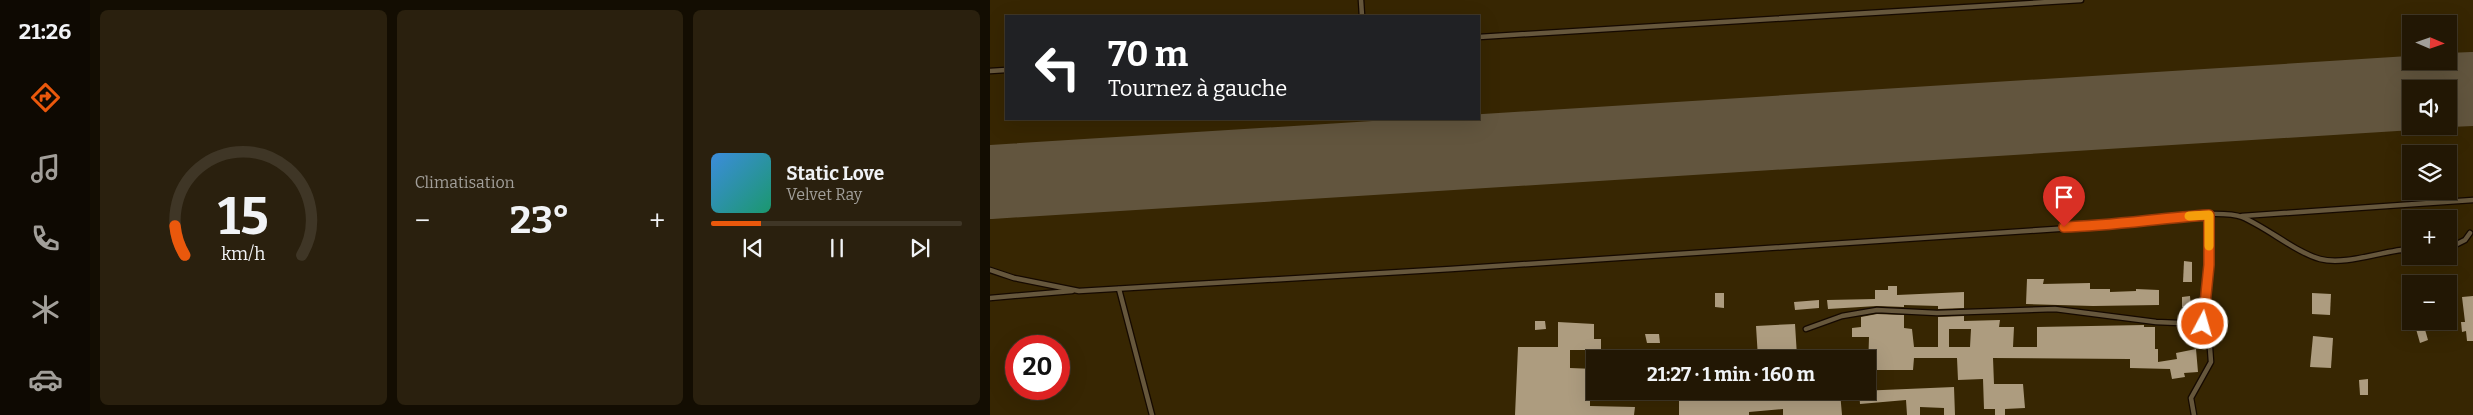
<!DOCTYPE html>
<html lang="fr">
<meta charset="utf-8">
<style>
body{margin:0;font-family:Bitter,serif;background:#2a200e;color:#f1f3f6;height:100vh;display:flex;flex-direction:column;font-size:19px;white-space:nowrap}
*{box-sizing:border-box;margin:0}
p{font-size:16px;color:#a29f9a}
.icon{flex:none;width:28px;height:28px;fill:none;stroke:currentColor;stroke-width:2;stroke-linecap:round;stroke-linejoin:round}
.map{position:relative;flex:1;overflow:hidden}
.sheet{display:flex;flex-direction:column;gap:10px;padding:10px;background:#130d02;width:900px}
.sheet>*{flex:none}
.top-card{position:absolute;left:15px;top:15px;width:475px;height:105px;border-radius:0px;box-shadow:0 5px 20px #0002,0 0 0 1px #3f3626;background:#202124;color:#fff;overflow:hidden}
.needle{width:32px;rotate:92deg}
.tools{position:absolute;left:1412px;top:15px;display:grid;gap:10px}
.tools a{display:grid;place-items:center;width:55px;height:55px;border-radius:0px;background:#221704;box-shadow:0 5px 20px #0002,0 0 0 1px #3f3626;font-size:25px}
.speed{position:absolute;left:15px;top:335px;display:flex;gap:10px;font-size:25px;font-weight:700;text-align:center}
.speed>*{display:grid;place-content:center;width:65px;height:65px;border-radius:50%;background:#221704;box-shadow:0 5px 20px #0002,0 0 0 1px #3f3626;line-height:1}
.speed .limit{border:8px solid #d22;background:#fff;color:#111}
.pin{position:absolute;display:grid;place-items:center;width:42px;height:42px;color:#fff;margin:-51px -21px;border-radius:50% 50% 50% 0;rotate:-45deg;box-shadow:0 0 5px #0007}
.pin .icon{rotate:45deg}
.me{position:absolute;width:55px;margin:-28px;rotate:6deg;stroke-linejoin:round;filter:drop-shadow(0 0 4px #0008)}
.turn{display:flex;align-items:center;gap:18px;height:105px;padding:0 20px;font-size:22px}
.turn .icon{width:65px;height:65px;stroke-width:2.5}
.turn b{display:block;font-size:35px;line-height:42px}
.big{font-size:38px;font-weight:700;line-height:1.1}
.sheet .widget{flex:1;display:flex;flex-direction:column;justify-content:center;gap:8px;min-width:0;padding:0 18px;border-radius:8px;background:#2a200e}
.sheet .dial{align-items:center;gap:0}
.dial svg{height:130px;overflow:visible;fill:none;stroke:#3f3626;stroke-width:7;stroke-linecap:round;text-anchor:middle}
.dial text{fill:#f1f3f6;stroke:none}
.song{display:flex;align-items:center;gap:15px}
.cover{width:60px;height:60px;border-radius:8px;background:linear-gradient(135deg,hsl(210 70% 55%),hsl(160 70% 35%))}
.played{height:5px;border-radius:2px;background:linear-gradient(90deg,#ea580c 20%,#3f3626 20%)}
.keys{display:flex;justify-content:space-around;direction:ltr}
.heat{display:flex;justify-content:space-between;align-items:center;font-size:28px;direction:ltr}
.sheet .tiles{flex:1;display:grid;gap:10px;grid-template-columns:repeat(3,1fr)}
.trip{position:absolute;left:596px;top:350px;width:290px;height:50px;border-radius:0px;background:#221704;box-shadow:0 5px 20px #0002,0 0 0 1px #3f3626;font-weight:700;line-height:50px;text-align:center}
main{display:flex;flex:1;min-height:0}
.tab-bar{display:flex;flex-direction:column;width:90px;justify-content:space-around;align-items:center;background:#0e0902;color:#a29f9a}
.tab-bar .icon{width:35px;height:35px}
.tab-bar .selected{color:#ea580c}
.tab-bar b{font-size:22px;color:#f1f3f6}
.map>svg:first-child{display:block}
.built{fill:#372602;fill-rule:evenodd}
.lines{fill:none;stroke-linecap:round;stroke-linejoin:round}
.runway{stroke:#62553e;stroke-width:74}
.building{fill:#ad9c7f;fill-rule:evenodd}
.service-casing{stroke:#150900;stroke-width:7}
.service{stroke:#66573c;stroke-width:4.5}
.route-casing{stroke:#983908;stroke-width:12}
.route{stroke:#ea580c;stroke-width:9}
.slow{stroke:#f59e0b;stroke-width:9}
</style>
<main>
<nav class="tab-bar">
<b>21:26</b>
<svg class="icon selected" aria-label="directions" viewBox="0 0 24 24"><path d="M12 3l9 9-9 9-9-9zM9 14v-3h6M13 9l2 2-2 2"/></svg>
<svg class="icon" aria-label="music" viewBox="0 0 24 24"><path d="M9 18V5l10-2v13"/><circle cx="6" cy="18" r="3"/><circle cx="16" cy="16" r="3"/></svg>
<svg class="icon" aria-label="phone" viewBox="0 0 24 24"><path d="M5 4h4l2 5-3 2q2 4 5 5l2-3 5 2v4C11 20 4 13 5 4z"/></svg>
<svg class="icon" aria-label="climate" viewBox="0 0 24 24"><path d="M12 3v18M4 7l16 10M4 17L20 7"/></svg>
<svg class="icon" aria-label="car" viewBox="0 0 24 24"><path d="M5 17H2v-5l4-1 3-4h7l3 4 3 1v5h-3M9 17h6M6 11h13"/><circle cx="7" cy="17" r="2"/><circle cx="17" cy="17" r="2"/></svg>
</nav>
<section class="sheet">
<div class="tiles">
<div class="widget dial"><svg viewBox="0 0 100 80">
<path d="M14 69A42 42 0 1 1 86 69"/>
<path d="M14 69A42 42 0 0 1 8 51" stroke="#ea580c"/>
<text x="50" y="56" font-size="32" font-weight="700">15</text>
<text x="50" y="72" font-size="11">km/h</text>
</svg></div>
<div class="widget"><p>Climatisation</p>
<div class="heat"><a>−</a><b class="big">23°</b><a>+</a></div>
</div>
<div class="widget">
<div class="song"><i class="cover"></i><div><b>Static Love</b><p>Velvet Ray</p></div></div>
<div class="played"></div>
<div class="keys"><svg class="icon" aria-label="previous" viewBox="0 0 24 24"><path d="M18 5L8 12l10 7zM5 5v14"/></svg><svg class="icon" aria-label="pause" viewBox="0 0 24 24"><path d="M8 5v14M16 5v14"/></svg><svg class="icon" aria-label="next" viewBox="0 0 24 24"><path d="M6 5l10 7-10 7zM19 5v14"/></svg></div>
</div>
</div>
</section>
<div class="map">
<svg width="1483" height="415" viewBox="0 0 1483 415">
<rect width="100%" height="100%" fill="#2d1f05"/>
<path class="built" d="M0,0H1483V415H0ZM16,16H489V119H16ZM1421,24H1459V61H1421ZM1421,89H1459V126H1421ZM1421,154H1459V191H1421ZM1421,219H1459V256H1421ZM1421,284H1459V321H1421ZM26,346H69V389H26ZM605,359H878V391H605Z"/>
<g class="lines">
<g class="runway">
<polyline points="1459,90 1483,89"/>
<polyline points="0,182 1421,93"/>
</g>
</g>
<g class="building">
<polygon points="1194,261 1202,262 1202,282 1193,282"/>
<polygon points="1037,279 1054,279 1053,284 1100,283 1100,289 1120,289 1120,292 1146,291 1146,289 1169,290 1169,305 1103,306 1036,304"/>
<polygon points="898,286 907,286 907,295 974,292 974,308 948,309 948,306 914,305 914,307 887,306 838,309 837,300 885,299 885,290 898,290"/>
<polygon points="725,293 734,293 734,308 725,307"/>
<polygon points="1322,293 1341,294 1340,315 1322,314"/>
<polygon points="1200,296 1201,307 1192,307 1192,297"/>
<polygon points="1483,296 1483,341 1477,341 1476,331 1472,332 1471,322 1475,322 1472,297"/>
<polygon points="829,300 829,308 805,310 804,302"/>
<path d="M887,314L914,315V328L922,329L924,347H948V317L974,316V321L1010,320L1009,327H1024L1023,347H1047V327L1154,325V327H1165V349H1168V362L1187,359L1186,353L1206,349L1208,372L1194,373L1195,377L1182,379L1180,369L1140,368V359L1003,358L1004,384H1033L1035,408L1015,409V415H1005V409H994L993,379L968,380L967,358H924L923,370H878L879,337H862V328L871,327V317ZM959,329H981L980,347H959Z"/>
<polygon points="545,321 555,321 556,329 545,330"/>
<polygon points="568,322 604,324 604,339 611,339 611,350 580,350 580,368 605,369 605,388 600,388 600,406 645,407 644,415 525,415 528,347 568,347"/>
<polygon points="805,324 807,356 768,358 766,326"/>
<polygon points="1434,326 1438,340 1430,343 1426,329"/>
<polygon points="655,334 669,334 670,343 657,343"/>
<polygon points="1323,336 1343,338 1341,368 1320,367"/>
<polygon points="1378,379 1378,395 1370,395 1369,380"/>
<polygon points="964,387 965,415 954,415 954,408 930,407 930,415 917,415 916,400 870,404 869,391"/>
<polygon points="743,391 766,391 766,399 850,392 852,415 793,415 793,409 759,412 759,415 689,415 689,400 743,399"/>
</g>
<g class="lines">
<defs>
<g id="service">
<polyline points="371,0 372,16"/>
<polyline points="489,37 1091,0"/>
<polyline points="0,71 16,70"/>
<polyline points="1252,216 1483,200"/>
<polyline points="1459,248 1475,240 1480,233"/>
<path d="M0,270L24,278L89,291L461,269L1112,226C1139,221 1229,208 1252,217C1278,228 1305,252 1330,259C1356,266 1394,250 1421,249"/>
<polyline points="129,289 162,415"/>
<polyline points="0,298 82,291"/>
<polyline points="816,329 852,316 887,310 947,313 1065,309 1166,322 1213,324"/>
<polyline points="1204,415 1201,398 1221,362 1219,334 1213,324 1219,265 1219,215"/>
</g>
</defs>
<use href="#service" class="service-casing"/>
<use href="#service" class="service"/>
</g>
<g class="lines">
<defs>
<path id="route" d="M1074,227C1122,226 1170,218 1219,215V265L1213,324"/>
</defs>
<use href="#route" class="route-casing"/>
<use href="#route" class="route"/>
<polyline class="slow" points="1199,216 1219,215 1219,246"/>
</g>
</svg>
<div class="tools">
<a><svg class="needle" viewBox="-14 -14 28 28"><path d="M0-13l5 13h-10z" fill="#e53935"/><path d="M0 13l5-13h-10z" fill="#a29f9a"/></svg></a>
<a><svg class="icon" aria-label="sound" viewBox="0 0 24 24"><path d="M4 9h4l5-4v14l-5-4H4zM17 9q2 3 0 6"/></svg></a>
<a><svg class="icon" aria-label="layers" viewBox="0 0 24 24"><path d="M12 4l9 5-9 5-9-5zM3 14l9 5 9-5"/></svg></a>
<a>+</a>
<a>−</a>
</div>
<div class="speed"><div class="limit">20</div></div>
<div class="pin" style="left:1074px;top:227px;background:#d93025"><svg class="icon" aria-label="arrive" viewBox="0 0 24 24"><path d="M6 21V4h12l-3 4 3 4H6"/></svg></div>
<svg class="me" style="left:1213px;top:324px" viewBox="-20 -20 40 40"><circle r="17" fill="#ea580c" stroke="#fff" stroke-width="3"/><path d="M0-11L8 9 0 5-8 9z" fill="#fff"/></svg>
<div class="trip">21:27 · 1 min · 160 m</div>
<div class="top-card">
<div class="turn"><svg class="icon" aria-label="left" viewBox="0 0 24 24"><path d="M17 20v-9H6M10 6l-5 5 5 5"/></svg><div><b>70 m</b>Tournez à gauche</div></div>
</div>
</div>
</main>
